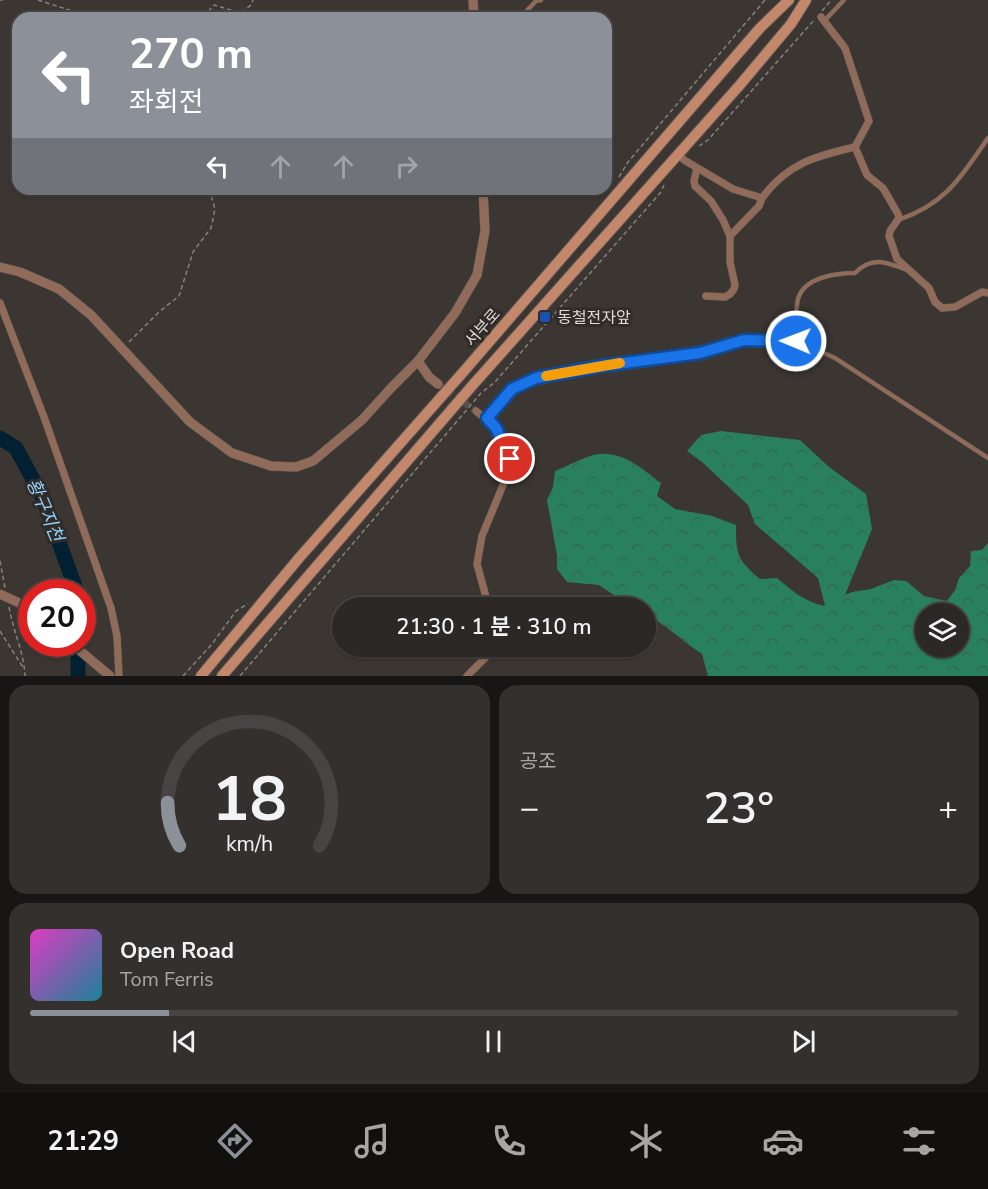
<!DOCTYPE html>
<html lang="ko">
<meta charset="utf-8">
<style>
body{margin:0;font-family:"Nunito Sans","Noto Sans KR",sans-serif;background:#34302e;color:#f1f3f6;height:100vh;display:flex;flex-direction:column;font-size:22px;white-space:nowrap}
*{box-sizing:border-box;margin:0}
p{font-size:20px;color:#a6a6a7}
.icon{flex:none;width:33px;height:33px;fill:none;stroke:currentColor;stroke-width:2;stroke-linecap:round;stroke-linejoin:round}
.map{position:relative;height:676px;overflow:hidden}
.drawer{display:flex;flex-direction:column;gap:9px;padding:9px;background:#181615;flex:1}
.drawer>*{flex:none}
.hud{position:absolute;left:12px;top:12px;width:600px;height:183px;border-radius:18px;box-shadow:0 2px 4px #0004,0 0 0 2px #484443;background:#8c9099;color:#fff;overflow:hidden}
.controls{position:absolute;left:915px;top:603px;display:grid;gap:12px}
.controls a{display:grid;place-items:center;width:54px;height:54px;border-radius:50%;background:#2c2826;box-shadow:0 2px 4px #0004,0 0 0 2px #484443;font-size:30px}
.speed{position:absolute;left:18px;top:579px;display:flex;gap:12px;font-size:30px;font-weight:700;text-align:center}
.speed>*{display:grid;place-content:center;width:78px;height:78px;border-radius:50%;background:#2c2826;box-shadow:0 2px 4px #0004,0 0 0 2px #484443;line-height:1}
.speed .limit{border:9px solid #d22;background:#fff;color:#111}
.pin{position:absolute;display:grid;place-items:center;width:51px;height:51px;color:#fff;margin:-26px;border:3px solid #fff;border-radius:50%;box-shadow:0 2px 6px #0007}
.me{position:absolute;width:66px;margin:-33px;rotate:271deg;stroke-linejoin:round;filter:drop-shadow(0 0 4px #0008)}
.turn{display:flex;align-items:center;gap:21px;height:126px;padding:0 18px;font-size:27px}
.turn .icon{width:78px;height:78px;stroke-width:2.5}
.turn b{display:block;font-size:42px;line-height:51px}
.lanes{display:flex;align-items:center;height:57px;padding:0 18px;background:#0003;justify-content:center;gap:30px;direction:ltr}
.lanes .off{opacity:.35}
.big{font-size:45px;font-weight:600;line-height:1.1}
.drawer .tile{flex:1;display:flex;flex-direction:column;justify-content:center;gap:9px;min-width:0;padding:0 21px;border-radius:18px;background:#34302e}
.drawer .dial{align-items:center;gap:0}
.dial svg{height:156px;overflow:visible;fill:none;stroke:#484443;stroke-width:7;stroke-linecap:round;text-anchor:middle}
.dial text{fill:#f1f3f6;stroke:none}
.song{display:flex;align-items:center;gap:18px}
.cover{width:72px;height:72px;border-radius:9px;background:linear-gradient(135deg,hsl(310 70% 55%),hsl(190 70% 35%))}
.played{height:6px;border-radius:3px;background:linear-gradient(90deg,#8c9099 15%,#484443 15%)}
.keys{display:flex;justify-content:space-around;direction:ltr}
.heat{display:flex;justify-content:space-between;align-items:center;font-size:33px;direction:ltr}
.drawer .tiles{flex:1;display:grid;gap:9px;grid-template-columns:1fr 1fr}
.tile:last-child{grid-column:span 2}
.trip{position:absolute;left:332px;top:597px;width:324px;height:60px;border-radius:30px;background:#2c2826;box-shadow:0 2px 4px #0004,0 0 0 2px #484443;font-weight:600;line-height:60px;text-align:center}
.tabs{display:flex;height:96px;justify-content:space-around;align-items:center;background:#12100f;color:#a6a6a7}
.tabs .icon{width:42px;height:42px}
.tabs .active{color:#8c9099}
.tabs b{font-size:27px;color:#f1f3f6}
.map>svg:first-child{display:block}
.forest{fill:url(#forest-crowns);fill-rule:evenodd}
.lines{fill:none;stroke-linecap:round;stroke-linejoin:round}
.river{stroke:#012031;stroke-width:15}
.minor-tunnel{stroke:#544f4b;stroke-width:7;stroke-dasharray:7 3.5;stroke-linecap:butt}
.service-casing{stroke:#595450;stroke-width:5}
.minor-casing{stroke:#595450;stroke-width:8}
.tertiary-casing{stroke:#595450;stroke-width:10}
.secondary-casing{stroke:#595450;stroke-width:12}
.path{stroke:#85817e;stroke-width:1.5;stroke-dasharray:4.5 3;stroke-linecap:butt}
.service{stroke:#916b5a;stroke-width:4}
.minor{stroke:#916b5a;stroke-width:7}
.tertiary{stroke:#916b5a;stroke-width:9}
.secondary{stroke:#c3876b;stroke-width:10}
.tertiary-bridge-casing{stroke:#595450;stroke-width:10;stroke-linecap:butt}
.tertiary-bridge{stroke:#916b5a;stroke-width:9}
.route-casing{stroke:#114b97;stroke-width:15}
.route{stroke:#1a73e8;stroke-width:10}
.slow{stroke:#f59e0b;stroke-width:10}
.transit-dot{fill:#1a4fb4;stroke:#312c28;stroke-width:2}
.labels{text-anchor:middle;stroke-width:6;stroke-linejoin:round;paint-order:stroke}
.poi-label{font-size:16px;fill:#dfdbd9;stroke:#312c28;text-anchor:start}
.street-label{font-size:16px;fill:#dfdbd9;stroke:#312c28}
.water-label{font-size:18px;font-style:italic;fill:#8fd3ff;stroke:#312c28}
</style>
<div class="map">
<svg width="988" height="676" viewBox="0 0 988 676">
<defs>
<pattern id="forest-crowns" width="20" height="18" patternUnits="userSpaceOnUse" patternTransform="scale(1.5)"><rect width="20" height="18" fill="#29805e"/><path d="M2 6a3 3 0 1 1 6 0M12 15a3 3 0 1 1 6 0" fill="none" stroke="#336752"/></pattern>
</defs>
<rect width="100%" height="100%" fill="#3b3632"/>
<path class="forest" d="M721,431L800,440L829,467L866,494L872,529L845,595L852,592L871,589L894,580L906,581L924,596L947,601L955,590L959,578L970,566L971,551L982,550L988,543V676H708L702,654C682,641 666,624 645,614V608L632,607L599,585L567,582L557,569V555L547,500L553,487L555,471C566,467 590,454 599,454C624,452 642,469 661,483L657,496L675,509L712,516L736,525C736,555 737,559 760,579L777,578C792,591 805,602 825,606L818,578L755,524L748,505L702,462L687,451L701,435ZM926,614H958V646H926Z"/>
<g class="lines">
<g class="river">
<polyline points="0,438 16,448 43,498 77,592"/>
<polyline points="78,644 78,676"/>
</g>
<polyline class="minor-tunnel" points="438,384 476,411"/>
<defs>
<g id="service">
<polyline points="520,18 536,1 541,0"/>
<polyline points="825,20 844,0"/>
<path d="M898,220C946,204 961,177 988,138"/>
<path d="M796,341C797,329 795,310 798,299C804,277 837,273 855,273C872,256 886,262 907,270"/>
<polyline points="487,418 512,389 536,378 601,366 700,353 744,340 798,341 835,358 988,458"/>
</g>
<g id="minor">
<polyline points="821,17 845,48 869,121 855,147 867,175 883,188 898,214 899,218 890,231 889,236 897,259 929,288 935,302 942,308 955,307 982,292 988,293"/>
<path d="M678,154L684,160L733,189L762,198C787,164 815,156 855,147"/>
<polyline points="697,168 694,181 695,186 711,201 723,220 730,236"/>
<polyline points="706,296 725,297 730,294 734,289 735,285 730,262 730,236 759,206 762,198"/>
<polyline points="0,303 44,417 111,608 117,636 119,676"/>
<polyline points="476,411 496,428 510,459 508,473 482,536 477,564 489,608"/>
<polyline points="467,676 487,656 489,646"/>
</g>
<g id="tertiary">
<polyline points="473,0 474,18"/>
<polyline points="0,267 20,272 59,289 91,315 190,422 232,453 271,466 296,467 313,461 362,420 391,388 418,361 455,313 477,275 485,231 483,189"/>
<polyline points="418,361 429,377 438,384"/>
<polyline points="72,644 110,676"/>
</g>
<g id="secondary">
<polyline points="201,676 299,558 465,370 760,28 789,0"/>
<polyline points="222,676 471,387 739,86 791,24 806,0"/>
</g>
</defs>
<use href="#service" class="service-casing"/>
<use href="#minor" class="minor-casing"/>
<use href="#tertiary" class="tertiary-casing"/>
<use href="#secondary" class="secondary-casing"/>
<g class="path">
<polyline points="0,0 3,0"/>
<polyline points="38,0 94,18"/>
<polyline points="822,11 831,0"/>
<polyline points="205,18 206,14 214,5 241,13 251,5 253,0"/>
<polyline points="699,146 708,140 815,19"/>
<polyline points="619,177 628,162 765,0"/>
<polyline points="192,189 209,194 211,189"/>
<polyline points="129,342 159,312 179,296 193,252 211,228 215,209 210,191"/>
<polyline points="0,561 5,588"/>
<path d="M9,607C13,631 24,652 25,676"/>
<polyline points="0,631 24,669"/>
<polyline points="183,676 212,644 236,611 248,604"/>
<polyline points="240,676 481,393 495,382 661,192 664,185"/>
</g>
<use href="#service" class="service"/>
<use href="#minor" class="minor"/>
<use href="#tertiary" class="tertiary"/>
<use href="#secondary" class="secondary"/>
<defs>
<polyline id="tertiary-bridge" points="0,594 32,609"/>
</defs>
<use href="#tertiary-bridge" class="tertiary-bridge-casing"/>
<use href="#tertiary-bridge" class="tertiary-bridge"/>
</g>
<g class="lines">
<defs>
<polyline id="route" points="510,459 496,428 487,418 512,389 536,378 601,366 700,353 744,340 796,341"/>
</defs>
<use href="#route" class="route-casing"/>
<use href="#route" class="route"/>
<polyline class="slow" points="546,376 620,363"/>
</g>
<rect class="transit-dot" x="539" y="311" width="12" height="12" rx="3"/>
<g class="labels">
<g class="poi-label">
<text x="557" y="323">동철전자앞</text>
</g>
<g class="street-label">
<text transform="translate(482 327) rotate(-49)" y="6">서부로</text>
</g>
<g class="water-label">
<text transform="translate(45 510) rotate(67)" y="6">황구지천</text>
</g>
</g>
</svg>
<div class="controls">
<a><svg class="icon" aria-label="layers" viewBox="0 0 24 24"><path d="M12 4l9 5-9 5-9-5zM3 14l9 5 9-5"/></svg></a>
</div>
<div class="speed"><div class="limit">20</div></div>
<div class="pin" style="left:510px;top:459px;background:#d93025"><svg class="icon" aria-label="arrive" viewBox="0 0 24 24"><path d="M6 21V4h12l-3 4 3 4H6"/></svg></div>
<svg class="me" style="left:796px;top:341px" viewBox="-20 -20 40 40"><circle r="17" fill="#1a73e8" stroke="#fff" stroke-width="3"/><path d="M0-11L8 9 0 5-8 9z" fill="#fff"/></svg>
<div class="trip">21:30 · 1 분 · 310 m</div>
<div class="hud">
<div class="turn"><svg class="icon" aria-label="left" viewBox="0 0 24 24"><path d="M17 20v-9H6M10 6l-5 5 5 5"/></svg><div><b>270 m</b>좌회전</div></div>
<div class="lanes"><svg class="icon" aria-label="left" viewBox="0 0 24 24"><path d="M17 20v-9H6M10 6l-5 5 5 5"/></svg><svg class="icon off" aria-label="ahead" viewBox="0 0 24 24"><path d="M12 20V5M6 11l6-6 6 6"/></svg><svg class="icon off" aria-label="ahead" viewBox="0 0 24 24"><path d="M12 20V5M6 11l6-6 6 6"/></svg><svg class="icon off" aria-label="right" viewBox="0 0 24 24"><path d="M7 20v-9h11M14 6l5 5-5 5"/></svg></div>
</div>
</div>
<section class="drawer">
<div class="tiles">
<div class="tile dial"><svg viewBox="0 0 100 80">
<path d="M14 69A42 42 0 1 1 86 69"/>
<path d="M14 69A42 42 0 0 1 8 47" stroke="#8c9099"/>
<text x="50" y="56" font-size="32" font-weight="700">18</text>
<text x="50" y="72" font-size="11">km/h</text>
</svg></div>
<div class="tile"><p>공조</p>
<div class="heat"><a>−</a><b class="big">23°</b><a>+</a></div>
</div>
<div class="tile">
<div class="song"><i class="cover"></i><div><b>Open Road</b><p>Tom Ferris</p></div></div>
<div class="played"></div>
<div class="keys"><svg class="icon" aria-label="previous" viewBox="0 0 24 24"><path d="M18 5L8 12l10 7zM5 5v14"/></svg><svg class="icon" aria-label="pause" viewBox="0 0 24 24"><path d="M8 5v14M16 5v14"/></svg><svg class="icon" aria-label="next" viewBox="0 0 24 24"><path d="M6 5l10 7-10 7zM19 5v14"/></svg></div>
</div>
</div>
</section>
<nav class="tabs">
<b>21:29</b>
<svg class="icon active" aria-label="directions" viewBox="0 0 24 24"><path d="M12 3l9 9-9 9-9-9zM9 14v-3h6M13 9l2 2-2 2"/></svg>
<svg class="icon" aria-label="music" viewBox="0 0 24 24"><path d="M9 18V5l10-2v13"/><circle cx="6" cy="18" r="3"/><circle cx="16" cy="16" r="3"/></svg>
<svg class="icon" aria-label="phone" viewBox="0 0 24 24"><path d="M5 4h4l2 5-3 2q2 4 5 5l2-3 5 2v4C11 20 4 13 5 4z"/></svg>
<svg class="icon" aria-label="climate" viewBox="0 0 24 24"><path d="M12 3v18M4 7l16 10M4 17L20 7"/></svg>
<svg class="icon" aria-label="car" viewBox="0 0 24 24"><path d="M5 17H2v-5l4-1 3-4h7l3 4 3 1v5h-3M9 17h6M6 11h13"/><circle cx="7" cy="17" r="2"/><circle cx="17" cy="17" r="2"/></svg>
<svg class="icon" aria-label="filters" viewBox="0 0 24 24"><path d="M4 7h16M4 17h16"/><circle cx="9" cy="7" r="2"/><circle cx="15" cy="17" r="2"/></svg>
</nav>
